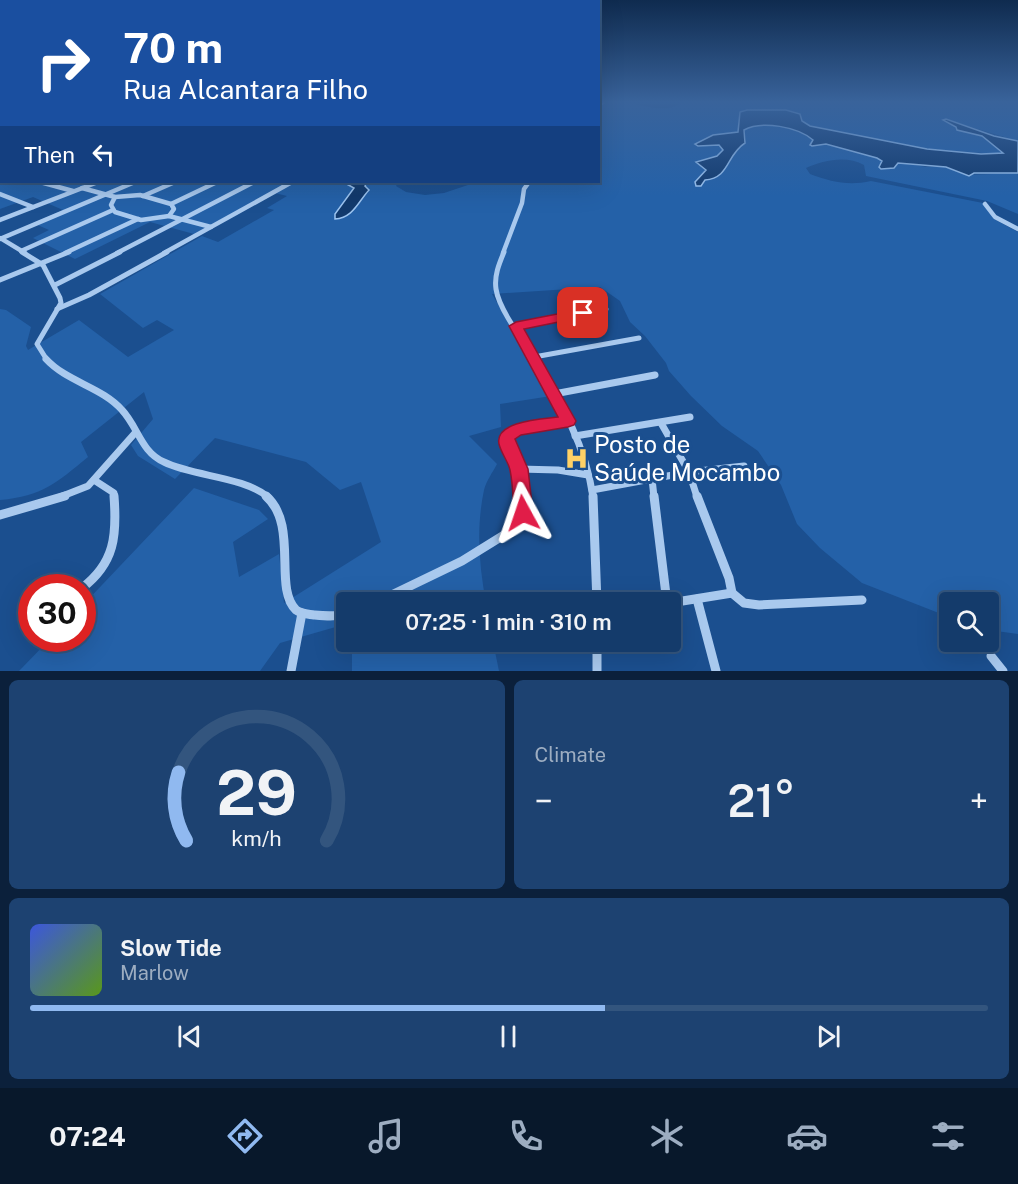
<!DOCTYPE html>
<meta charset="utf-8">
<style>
body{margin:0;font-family:"Public Sans",sans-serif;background:#1d4271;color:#f1f3f6;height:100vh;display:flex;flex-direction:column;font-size:22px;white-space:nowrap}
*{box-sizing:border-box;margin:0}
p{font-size:20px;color:#9dadc1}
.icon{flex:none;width:33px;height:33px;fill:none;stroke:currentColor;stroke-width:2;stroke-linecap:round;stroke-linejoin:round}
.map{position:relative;height:671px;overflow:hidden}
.side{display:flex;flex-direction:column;gap:9px;padding:9px;background:#0b203b;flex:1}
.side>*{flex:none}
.top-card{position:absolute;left:0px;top:0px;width:600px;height:183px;box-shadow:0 6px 24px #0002,0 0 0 2px #33557e;background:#1a4fa0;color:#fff;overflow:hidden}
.buttons{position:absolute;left:939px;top:592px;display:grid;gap:12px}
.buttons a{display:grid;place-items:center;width:60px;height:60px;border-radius:6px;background:#143b6b;box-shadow:0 6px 24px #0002,0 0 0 2px #33557e;font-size:30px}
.speed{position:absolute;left:18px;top:574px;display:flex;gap:12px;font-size:30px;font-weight:700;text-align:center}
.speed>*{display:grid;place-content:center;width:78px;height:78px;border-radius:50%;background:#143b6b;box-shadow:0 6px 24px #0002,0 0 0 2px #33557e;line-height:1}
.speed .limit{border:9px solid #d22;background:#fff;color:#111}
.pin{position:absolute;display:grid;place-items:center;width:51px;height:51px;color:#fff;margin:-26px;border-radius:12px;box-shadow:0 3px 9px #0006}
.me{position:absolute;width:66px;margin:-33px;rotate:355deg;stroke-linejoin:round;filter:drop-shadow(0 0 4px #0008)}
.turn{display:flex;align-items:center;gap:21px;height:126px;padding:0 24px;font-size:27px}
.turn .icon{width:78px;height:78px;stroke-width:2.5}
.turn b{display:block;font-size:42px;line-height:51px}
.then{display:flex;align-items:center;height:57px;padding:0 24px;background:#0003;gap:12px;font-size:22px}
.big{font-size:45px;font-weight:600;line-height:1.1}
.side .widget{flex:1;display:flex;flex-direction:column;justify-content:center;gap:9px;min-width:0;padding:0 21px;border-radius:9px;background:#1d4271}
.side .dial{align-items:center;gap:0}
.dial svg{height:156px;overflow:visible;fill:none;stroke:#33557e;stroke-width:7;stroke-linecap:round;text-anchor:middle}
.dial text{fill:#f1f3f6;stroke:none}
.song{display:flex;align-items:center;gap:18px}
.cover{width:72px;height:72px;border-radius:9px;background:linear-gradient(135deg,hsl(230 70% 55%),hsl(90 70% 35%))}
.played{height:6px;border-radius:3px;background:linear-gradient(90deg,#90b9f0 60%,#33557e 60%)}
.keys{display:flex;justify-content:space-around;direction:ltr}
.heat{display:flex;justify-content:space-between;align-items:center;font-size:33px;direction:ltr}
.side .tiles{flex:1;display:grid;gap:9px;grid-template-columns:1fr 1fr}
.widget:last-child{grid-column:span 2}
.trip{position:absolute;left:336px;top:592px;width:345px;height:60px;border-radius:6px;background:#143b6b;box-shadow:0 6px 24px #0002,0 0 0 2px #33557e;font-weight:600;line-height:60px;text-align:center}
.tab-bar{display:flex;height:96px;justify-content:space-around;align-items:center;background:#08182b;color:#9dadc1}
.tab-bar .icon{width:42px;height:42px}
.tab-bar .active{color:#90b9f0}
.tab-bar b{font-size:27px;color:#f1f3f6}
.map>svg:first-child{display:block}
.green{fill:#2461a8}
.water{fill:#123a6d;stroke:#9cc4f0;stroke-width:1.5}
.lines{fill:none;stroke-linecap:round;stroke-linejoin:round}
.minor-far4{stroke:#a9c9ee;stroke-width:4}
.minor-far3{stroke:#a9c9ee;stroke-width:4.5}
.minor-far2{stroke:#a9c9ee;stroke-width:5}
.minor-far1{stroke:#a9c9ee;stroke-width:7}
.minor{stroke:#a9c9ee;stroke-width:9}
.route{fill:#e11d48;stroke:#92132f;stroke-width:1.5}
.labels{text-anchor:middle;stroke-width:6;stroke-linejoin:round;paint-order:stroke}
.near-poi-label{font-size:24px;fill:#fff;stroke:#1b4f8f;text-anchor:start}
</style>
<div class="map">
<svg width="1018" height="671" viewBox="0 0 1018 671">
<rect width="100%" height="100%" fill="#1b4f8f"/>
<g class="green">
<path d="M599,102C606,102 615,101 622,102C641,104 666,115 682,102H1018V141L944,119L960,131L982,136L1002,150L1003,153L997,154L927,149L845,134L805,124L796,112L786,110L743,111L740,113L738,132L713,135L695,144L700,146L719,145L723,150L717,156L696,162L706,171L697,180L703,184L705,180C728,178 723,163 734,150C738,146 742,143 746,140L744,130C762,120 798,127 813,140L810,145L826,144L877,158L882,161L879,167L904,163L926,167H946L967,175L1018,173V214L987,201L866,176L864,165C847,155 823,160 806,168L810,174C831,182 849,186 871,181L988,204L994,219L1018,232V634L989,630L988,603H950L949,617L862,583L820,548L797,524L781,485L758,451L722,426L691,396L669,371L666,363L645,336L630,322L620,301L600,287L492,294L551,396L500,404L501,427L469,436L497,464C493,472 486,481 484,490C476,528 479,565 486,603H346V624L280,643L260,671H19L50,639H82L83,605L194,488L259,510L268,519L233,542L239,577L279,554L284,603L381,542L361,482L340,490L306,462L215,438L175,479L138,456L131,445L153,419L144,392L81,442L88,457C56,483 43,496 0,500V309L6,310L31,327L26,346L28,350L79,320L128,357L174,330L157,320L143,328L100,294L202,236L218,242L274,210L267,208L287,196L271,192L194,234L150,222L75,259L33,238L49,230L33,223L63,210L33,197L0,209V132L2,182H343L355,188L338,210L353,211L369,190L365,186L367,182H398L396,186L406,192L425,195L444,193L477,182H598Z"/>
<polygon points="352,642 493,642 499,671 352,671"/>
</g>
<g class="water">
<path d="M747,110H786L800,114L802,121L810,126L927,149L981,154L1003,153L982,136L957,130L956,127L943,120L946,119L994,136L1018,141V173H974L969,176L946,167L898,163L894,168L881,169L879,167L882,161L877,158L826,144L812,146L810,145L813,140C798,127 762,120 744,130L745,143C726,155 730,178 705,180L701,186H696L695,182L706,170L696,162L717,156L723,150L719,145L698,146L695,144L713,135L738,132L740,112Z"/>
<path d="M343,182H367L365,186L369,190C358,202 353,218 335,219V214L354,188Z"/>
</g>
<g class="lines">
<polyline class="minor-far4" points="598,105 603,102"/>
<g class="minor-far3">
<polyline points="40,182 73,191"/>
<polyline points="82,188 115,197 140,195 171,204 174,209 169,216 211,227"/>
<polyline points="0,194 33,207"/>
<polyline points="143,196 175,182"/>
<polyline points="115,197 111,205 115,212 141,220 169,216"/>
<polyline points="171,204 217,182"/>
<polyline points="985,204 995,217 1018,229"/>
<polyline points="0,220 98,182"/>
<polyline points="0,238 25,253"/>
<polyline points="0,239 135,182"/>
<polyline points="21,251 113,210"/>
<polyline points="65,253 138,219"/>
<polyline points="117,253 254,182"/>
<polyline points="164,253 292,182"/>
<polyline points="503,253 522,203 524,189 529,182"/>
</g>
<g class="minor-far2">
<polyline points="22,252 43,265 60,298 61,303 37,344 47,360"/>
<path d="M504,252C499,264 494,276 496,289C499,310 524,342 536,360"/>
<polyline points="0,280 69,252"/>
<polyline points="55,285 120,252"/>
<polyline points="57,309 89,295 167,252"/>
<polyline points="516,326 606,309"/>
<polyline points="534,357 639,338"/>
</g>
<g class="minor-far1">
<path d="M46,359C67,382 102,387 122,410C138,427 141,452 164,462C195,477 242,476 268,497"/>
<path d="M535,359C561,402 586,447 593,497"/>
<polyline points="554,394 655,375"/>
<polyline points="661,423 689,472 697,497"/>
<polyline points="575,436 690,417"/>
<polyline points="519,469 558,470 588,475"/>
<polyline points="652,479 654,497"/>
<polyline points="94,480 114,493 114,497"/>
<polyline points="592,490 689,472 744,466"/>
<polyline points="60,497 88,486 135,433"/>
<polyline points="523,497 519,469 507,443 507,436 517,430 568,421"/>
</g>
<g class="minor">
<path d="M266,496C299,525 273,588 296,610C301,614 308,614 314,615C325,616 335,617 346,614"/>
<polyline points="593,496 597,603"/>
<polyline points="654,496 667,603"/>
<polyline points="697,496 729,578 732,593"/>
<polyline points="0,515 65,496"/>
<path d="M82,588C115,563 117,535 114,496"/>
<polyline points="732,593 744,603 759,605 862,600"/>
<polyline points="697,599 716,671"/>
<polyline points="375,603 462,561 517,527 522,514 523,496"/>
<polyline points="670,603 732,593"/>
<polyline points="597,642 597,671"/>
<polyline points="991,656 1003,671"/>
<polyline points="291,671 302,613"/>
</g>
</g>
<linearGradient id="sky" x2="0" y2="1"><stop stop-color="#0f2b4f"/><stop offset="0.52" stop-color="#39639b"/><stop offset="1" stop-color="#39639b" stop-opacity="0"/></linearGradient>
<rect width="1018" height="196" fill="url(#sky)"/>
<path class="route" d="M583,309L590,313L588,316L524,329L576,421L574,425L568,427L521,435L515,439L528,469L533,513L530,519L523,521L517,519L514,513C513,499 513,484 510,470C508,461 501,453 499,444C494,421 543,419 558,417L509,326L516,322Z"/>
<defs>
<symbol id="hospital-bare" viewBox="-9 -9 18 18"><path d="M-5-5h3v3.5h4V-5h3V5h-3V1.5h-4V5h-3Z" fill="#ffd166" stroke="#1b4f8f" stroke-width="2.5" paint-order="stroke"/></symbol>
</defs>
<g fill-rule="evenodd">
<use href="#hospital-bare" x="560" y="442" width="33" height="33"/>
</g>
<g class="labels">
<g class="near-poi-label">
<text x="594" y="453">Posto de<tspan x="594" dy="28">Saúde Mocambo</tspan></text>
</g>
</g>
</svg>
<div class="buttons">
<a><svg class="icon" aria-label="search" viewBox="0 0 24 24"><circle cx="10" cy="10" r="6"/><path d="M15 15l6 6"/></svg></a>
</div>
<div class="speed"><div class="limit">30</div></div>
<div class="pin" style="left:583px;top:313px;background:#d93025"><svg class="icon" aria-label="arrive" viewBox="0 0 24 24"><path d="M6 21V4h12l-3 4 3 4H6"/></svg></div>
<svg class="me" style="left:523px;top:513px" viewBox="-20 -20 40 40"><path d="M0-17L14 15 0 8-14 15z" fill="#e11d48" stroke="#fff" stroke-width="4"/></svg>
<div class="trip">07:25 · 1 min · 310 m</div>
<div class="top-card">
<div class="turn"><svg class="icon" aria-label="right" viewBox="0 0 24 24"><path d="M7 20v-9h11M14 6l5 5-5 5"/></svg><div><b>70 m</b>Rua Alcantara Filho</div></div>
<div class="then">Then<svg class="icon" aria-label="left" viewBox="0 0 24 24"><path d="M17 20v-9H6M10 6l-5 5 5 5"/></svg></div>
</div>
</div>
<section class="side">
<div class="tiles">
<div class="widget dial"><svg viewBox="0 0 100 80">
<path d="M14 69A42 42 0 1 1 86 69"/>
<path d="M14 69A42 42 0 0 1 10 34" stroke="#90b9f0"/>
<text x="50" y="56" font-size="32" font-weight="700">29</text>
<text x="50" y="72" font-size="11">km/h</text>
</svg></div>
<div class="widget"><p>Climate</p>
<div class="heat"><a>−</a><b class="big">21°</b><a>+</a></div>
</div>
<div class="widget">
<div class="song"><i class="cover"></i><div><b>Slow Tide</b><p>Marlow</p></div></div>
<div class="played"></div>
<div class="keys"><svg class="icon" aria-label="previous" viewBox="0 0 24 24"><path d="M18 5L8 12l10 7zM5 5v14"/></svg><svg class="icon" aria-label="pause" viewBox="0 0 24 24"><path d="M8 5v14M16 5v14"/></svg><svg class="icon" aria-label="next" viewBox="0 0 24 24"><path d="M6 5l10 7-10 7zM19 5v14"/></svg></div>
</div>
</div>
</section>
<nav class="tab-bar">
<b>07:24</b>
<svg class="icon active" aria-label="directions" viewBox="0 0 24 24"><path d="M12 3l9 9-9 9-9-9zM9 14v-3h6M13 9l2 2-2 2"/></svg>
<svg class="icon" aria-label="music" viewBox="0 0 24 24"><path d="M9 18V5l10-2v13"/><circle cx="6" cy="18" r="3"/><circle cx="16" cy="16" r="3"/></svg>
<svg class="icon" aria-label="phone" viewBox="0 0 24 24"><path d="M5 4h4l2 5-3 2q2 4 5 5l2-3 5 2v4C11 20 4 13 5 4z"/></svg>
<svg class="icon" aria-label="climate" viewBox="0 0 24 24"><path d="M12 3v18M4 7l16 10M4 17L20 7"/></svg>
<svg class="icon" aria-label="car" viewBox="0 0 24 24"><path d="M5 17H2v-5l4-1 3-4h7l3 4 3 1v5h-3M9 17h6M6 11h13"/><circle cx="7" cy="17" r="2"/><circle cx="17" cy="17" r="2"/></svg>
<svg class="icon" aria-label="filters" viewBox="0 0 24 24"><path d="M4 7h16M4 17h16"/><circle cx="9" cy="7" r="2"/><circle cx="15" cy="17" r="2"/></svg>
</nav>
